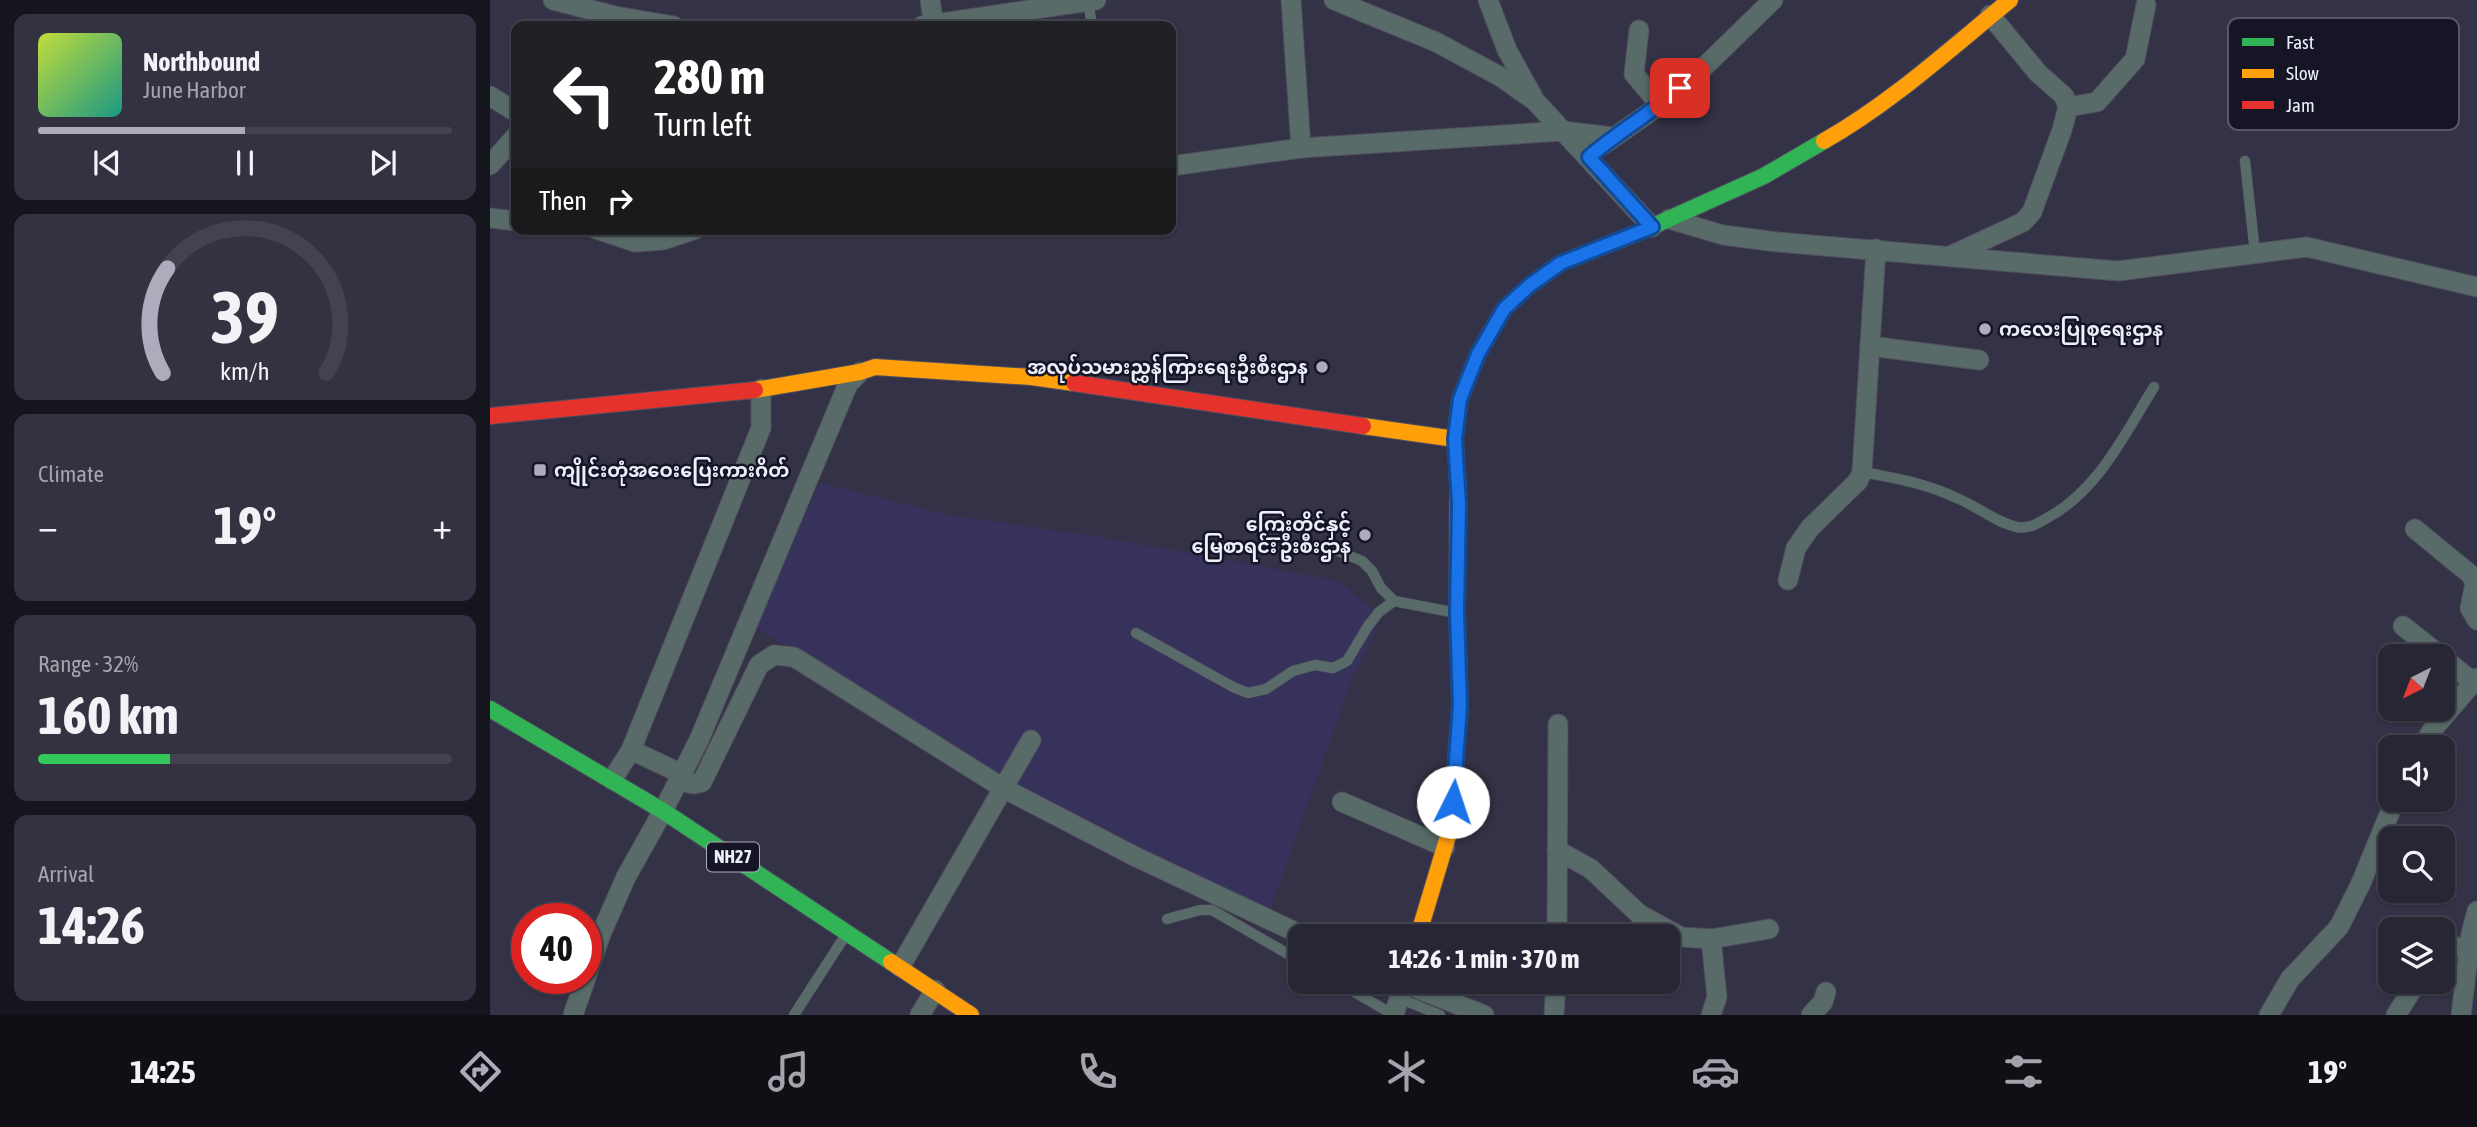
<!DOCTYPE html>
<meta charset="utf-8">
<style>
body{margin:0;font-family:"Asap Condensed","Noto Sans Myanmar",sans-serif;background:#333240;color:#f1f3f6;height:100vh;display:flex;flex-direction:column;font-size:26px;white-space:nowrap}
*{box-sizing:border-box;margin:0}
p{font-size:23px;color:#a4a5ac}
.icon{flex:none;width:38px;height:38px;fill:none;stroke:currentColor;stroke-width:2;stroke-linecap:round;stroke-linejoin:round}
.map{position:relative;flex:1;overflow:hidden}
.details{display:flex;flex-direction:column;gap:14px;padding:14px;background:#15151d;width:490px}
.details>*{flex:none}
.banner{position:absolute;left:21px;top:21px;width:665px;height:214px;border-radius:14px;box-shadow:0 2px 5px #0004,0 0 0 2px #43434f;background:#202124;color:#fff;overflow:hidden}
.needle{width:46px;rotate:222deg}
.tools{position:absolute;left:1888px;top:644px;display:grid;gap:14px}
.tools a{display:grid;place-items:center;width:77px;height:77px;border-radius:14px;background:#272634;box-shadow:0 2px 5px #0004,0 0 0 2px #43434f;font-size:35px}
.speed{position:absolute;left:21px;top:903px;display:flex;gap:14px;font-size:35px;font-weight:700;text-align:center}
.speed>*{display:grid;place-content:center;width:91px;height:91px;border-radius:50%;background:#272634;box-shadow:0 2px 5px #0004,0 0 0 2px #43434f;line-height:1}
.speed .limit{border:10px solid #d22;background:#fff;color:#111}
.pin{position:absolute;display:grid;place-items:center;width:60px;height:60px;color:#fff;margin:-30px;border-radius:14px;box-shadow:0 4px 10px #0006}
.me{position:absolute;width:77px;margin:-38px;rotate:4deg;stroke-linejoin:round;filter:drop-shadow(0 0 5px #0008)}
.turn{display:flex;align-items:center;gap:24px;height:147px;padding:0 28px;font-size:32px}
.turn .icon{width:91px;height:91px;stroke-width:2.5}
.turn b{display:block;font-size:49px;line-height:60px}
.then{display:flex;align-items:center;height:66px;padding:0 28px;background:#0003;gap:14px;font-size:26px}
.big{font-size:52px;font-weight:700;line-height:1.1}
.details .card{flex:1;display:flex;flex-direction:column;justify-content:center;gap:10px;min-width:0;padding:0 24px;border-radius:14px;background:#333240}
.details .dial{align-items:center;gap:0}
.dial svg{height:182px;overflow:visible;fill:none;stroke:#43434f;stroke-width:7;stroke-linecap:round;text-anchor:middle}
.dial text{fill:#f1f3f6;stroke:none}
.song{display:flex;align-items:center;gap:21px}
.cover{width:84px;height:84px;border-radius:10px;background:linear-gradient(135deg,hsl(70 70% 55%),hsl(170 70% 35%))}
.played{height:7px;border-radius:4px;background:linear-gradient(90deg,#acacbc 50%,#43434f 50%)}
.keys{display:flex;justify-content:space-around;direction:ltr}
.heat{display:flex;justify-content:space-between;align-items:center;font-size:38px;direction:ltr}
.charge{height:10px;border-radius:5px;background:linear-gradient(90deg,#34c759 32%,#43434f 0)}
.trip{position:absolute;left:798px;top:924px;width:392px;height:70px;border-radius:14px;background:#272634;box-shadow:0 2px 5px #0004,0 0 0 2px #43434f;font-weight:700;line-height:70px;text-align:center}
.dock{display:flex;height:112px;justify-content:space-around;align-items:center;background:#100f15;color:#a4a5ac}
.dock .icon{width:49px;height:49px}
.dock .on{color:#acacbc}
.dock b{font-size:32px;color:#f1f3f6}
main{display:flex;flex:1;min-height:0}
.map>svg:first-child{display:block}
.built{fill:#36325b}
.lines{fill:none;stroke-linecap:round;stroke-linejoin:round}
.lane-casing{stroke:#504e5e;stroke-width:11}
.street-casing{stroke:#504e5e;stroke-width:21}
.fast-casing{stroke:#504e5e;stroke-width:18}
.slow-casing{stroke:#504e5e;stroke-width:18}
.jam-casing{stroke:#504e5e;stroke-width:18}
.lane{stroke:#586b68;stroke-width:10}
.street{stroke:#586b68;stroke-width:19}
.fast{stroke:#30b455;stroke-width:16}
.slow{stroke:#ff9f0a;stroke-width:16}
.jam{stroke:#e5322d;stroke-width:16}
.route-casing{stroke:#114b97;stroke-width:18}
.route{stroke:#1a73e8;stroke-width:12}
.poi-dot{fill:#acacbc;stroke:#161526;stroke-width:2.5}
.labels{text-anchor:middle;stroke-width:5;stroke-linejoin:round;paint-order:stroke}
.shield{fill:#161526;stroke:#acadbc;stroke-width:2}
.shield-label{font-size:18px;font-weight:bold;fill:#edeefc}
.poi-label{font-size:19px;font-weight:bold;fill:#edeefc;stroke:#161526;text-anchor:start}
.key{fill:#161526;stroke:#565666;stroke-width:2}
.key-label{font-size:19px;fill:#edeefc}
</style>
<main>
<section class="details">
<div class="card">
<div class="song"><i class="cover"></i><div><b>Northbound</b><p>June Harbor</p></div></div>
<div class="played"></div>
<div class="keys"><svg class="icon" aria-label="previous" viewBox="0 0 24 24"><path d="M18 5L8 12l10 7zM5 5v14"/></svg><svg class="icon" aria-label="pause" viewBox="0 0 24 24"><path d="M8 5v14M16 5v14"/></svg><svg class="icon" aria-label="next" viewBox="0 0 24 24"><path d="M6 5l10 7-10 7zM19 5v14"/></svg></div>
</div>
<div class="card dial"><svg viewBox="0 0 100 80">
<path d="M14 69A42 42 0 1 1 86 69"/>
<path d="M14 69A42 42 0 0 1 16 23" stroke="#acacbc"/>
<text x="50" y="56" font-size="32" font-weight="700">39</text>
<text x="50" y="72" font-size="11">km/h</text>
</svg></div>
<div class="card"><p>Climate</p>
<div class="heat"><a>−</a><b class="big">19°</b><a>+</a></div>
</div>
<div class="card"><p>Range · 32%</p><b class="big">160 km</b><div class="charge"></div></div>
<div class="card"><p>Arrival</p><b class="big">14:26</b></div>
</section>
<div class="map">
<svg width="1987" height="1015" viewBox="0 0 1987 1015">
<rect width="100%" height="100%" fill="#343246"/>
<polygon class="built" points="330,483 454,514 623,539 849,581 892,617 861,682 779,914 491,768 263,626"/>
<g class="lines">
<defs>
<g id="lane">
<polyline points="598,1 602,26"/>
<polyline points="1755,161 1765,253"/>
<path d="M1372,472C1406,478 1438,484 1469,499C1488,507 1507,523 1527,527C1539,529 1547,524 1557,518C1608,491 1634,435 1664,387"/>
<polyline points="838,547 872,561 882,571 891,588 904,601 967,613"/>
<polyline points="646,633 743,687 758,693 776,689 803,671 825,665 843,668 857,661 878,626 889,612 904,601"/>
<polyline points="677,919 710,910 722,910 810,961"/>
<polyline points="847,982 904,1015"/>
<polyline points="909,998 950,1015"/>
<polyline points="304,1015 353,939"/>
</g>
<g id="street">
<polyline points="63,0 125,16 184,26"/>
<polyline points="440,0 444,26"/>
<polyline points="801,0 811,148"/>
<polyline points="844,0 946,42 1011,77 1045,101 1162,227"/>
<polyline points="998,0 1017,50 1043,97"/>
<polyline points="432,26 606,0"/>
<polyline points="1149,30 1144,74 1170,105"/>
<polyline points="0,96 26,112"/>
<polyline points="1578,107 1607,102 1645,59 1656,5"/>
<polyline points="1113,145 1170,105 1210,71 1283,0"/>
<polyline points="0,165 26,136"/>
<polyline points="681,166 811,148 1073,131 1122,137"/>
<polyline points="0,218 26,221"/>
<polyline points="1179,219 1233,235 1287,242 1628,271 1817,247 1987,287"/>
<polyline points="106,229 145,242 173,240 206,229"/>
<polyline points="1462,255 1533,222 1542,212 1572,130 1578,107 1574,96 1548,73 1500,15"/>
<polyline points="1380,346 1489,360"/>
<polyline points="1925,529 1981,575 1985,583 1980,608 1987,620"/>
<polyline points="1298,580 1306,548 1320,528 1368,481 1372,472 1386,249"/>
<polyline points="1913,626 1951,656"/>
<polyline points="1953,658 1983,682"/>
<polyline points="1932,747 1943,729 1987,678"/>
<polyline points="141,750 192,774"/>
<polyline points="122,780 141,750 271,428 271,389"/>
<polyline points="189,781 204,784 212,782 269,665 284,655 304,657 513,788 646,857 814,936"/>
<polyline points="852,802 955,847"/>
<polyline points="1067,850 1101,869 1149,914 1191,937 1221,939 1279,929"/>
<polyline points="1067,936 1068,724"/>
<polyline points="1221,939 1227,997 1221,1015"/>
<polyline points="1953,947 1957,945 1979,949"/>
<polyline points="410,967 541,740"/>
<polyline points="96,977 111,934 136,877 173,811 209,740 358,384 370,372"/>
<polyline points="911,982 994,1015"/>
<polyline points="83,1015 96,978"/>
<polyline points="430,1015 445,990"/>
<polyline points="904,1015 914,982"/>
<polyline points="1064,1015 1066,982"/>
<polyline points="1321,1015 1333,1002 1336,992"/>
<polyline points="1779,1015 1800,979 1849,927 1871,883 1905,800"/>
<polyline points="1906,1015 1927,982"/>
<polyline points="1971,1015 1981,934 1987,911"/>
</g>
<g id="fast">
<polyline points="968,484 965,439 970,399 988,354 1014,309 1040,285 1071,263 1152,231 1274,176 1334,141"/>
<polyline points="0,709 173,811 401,962"/>
</g>
<g id="slow">
<path d="M1334,141C1401,103 1460,49 1520,0"/>
<polyline points="265,390 370,372 385,367 541,377 584,383"/>
<polyline points="873,426 965,439"/>
<polyline points="928,936 961,826 970,705 967,613 968,484"/>
<polyline points="401,962 481,1015"/>
</g>
<g id="jam">
<polyline points="584,383 873,426"/>
<polyline points="0,416 265,390"/>
</g>
</defs>
<use href="#lane" class="lane-casing"/>
<use href="#street" class="street-casing"/>
<use href="#fast" class="fast-casing"/>
<use href="#slow" class="slow-casing"/>
<use href="#jam" class="jam-casing"/>
<use href="#lane" class="lane"/>
<use href="#street" class="street"/>
<use href="#fast" class="fast"/>
<use href="#slow" class="slow"/>
<use href="#jam" class="jam"/>
</g>
<g class="lines">
<defs>
<path id="route" d="M963,802L970,705L967,613L969,503L965,439L970,399L988,354L1014,309L1040,285L1071,263L1162,227L1099,157C1128,132 1161,113 1190,88"/>
</defs>
<use href="#route" class="route-casing"/>
<use href="#route" class="route"/>
</g>
<g class="poi-dot">
<circle cx="1495" cy="329" r="7"/>
<circle cx="832" cy="367" r="7"/>
<rect x="43" y="463" width="14" height="14" rx="3.5"/>
<circle cx="875" cy="535" r="7"/>
</g>
<g class="labels">
<rect class="shield" x="217" y="842.5" width="52" height="29" rx="5"/>
<g class="shield-label">
<text x="243" y="863">NH27</text>
</g>
<g class="poi-label">
<text x="1509" y="336">ကလေးပြုစုရေးဌာန</text>
<text x="818" y="374" text-anchor="end">အလုပ်သမားညွှန်ကြားရေးဦးစီးဌာန</text>
<text x="64" y="477">ကျိုင်းတုံအဝေးပြေးကားဂိတ်</text>
<text x="861" y="531" text-anchor="end">ကြေးတိုင်နှင့်<tspan x="861" dy="22">မြေစာရင်း ဦးစီးဌာန</tspan></text>
</g>
</g>
<rect x="1738" y="18" width="231" height="112" rx="10" class="key"/>
<rect x="1752" y="38" width="32" height="8" fill="#30b455"/>
<rect x="1752" y="69" width="32" height="9" fill="#ff9f0a"/>
<rect x="1752" y="101" width="32" height="8" fill="#e5322d"/>
<g class="key-label">
<text x="1796" y="49">Fast</text>
<text x="1796" y="80">Slow</text>
<text x="1796" y="112">Jam</text>
</g>
</svg>
<div class="tools">
<a><svg class="needle" viewBox="-14 -14 28 28"><path d="M0-13l5 13h-10z" fill="#e53935"/><path d="M0 13l5-13h-10z" fill="#a4a5ac"/></svg></a>
<a><svg class="icon" aria-label="sound" viewBox="0 0 24 24"><path d="M4 9h4l5-4v14l-5-4H4zM17 9q2 3 0 6"/></svg></a>
<a><svg class="icon" aria-label="search" viewBox="0 0 24 24"><circle cx="10" cy="10" r="6"/><path d="M15 15l6 6"/></svg></a>
<a><svg class="icon" aria-label="layers" viewBox="0 0 24 24"><path d="M12 4l9 5-9 5-9-5zM3 14l9 5 9-5"/></svg></a>
</div>
<div class="speed"><div class="limit">40</div></div>
<div class="pin" style="left:1190px;top:88px;background:#d93025"><svg class="icon" aria-label="arrive" viewBox="0 0 24 24"><path d="M6 21V4h12l-3 4 3 4H6"/></svg></div>
<svg class="me" style="left:963px;top:802px" viewBox="-20 -20 40 40"><circle r="19" fill="#fff"/><path d="M0-13L10 11 0 6-10 11z" fill="#1a73e8"/></svg>
<div class="trip">14:26 · 1 min · 370 m</div>
<div class="banner">
<div class="turn"><svg class="icon" aria-label="left" viewBox="0 0 24 24"><path d="M17 20v-9H6M10 6l-5 5 5 5"/></svg><div><b>280 m</b>Turn left</div></div>
<div class="then">Then<svg class="icon" aria-label="right" viewBox="0 0 24 24"><path d="M7 20v-9h11M14 6l5 5-5 5"/></svg></div>
</div>
</div>
</main>
<nav class="dock">
<b>14:25</b>
<svg class="icon on" aria-label="directions" viewBox="0 0 24 24"><path d="M12 3l9 9-9 9-9-9zM9 14v-3h6M13 9l2 2-2 2"/></svg>
<svg class="icon" aria-label="music" viewBox="0 0 24 24"><path d="M9 18V5l10-2v13"/><circle cx="6" cy="18" r="3"/><circle cx="16" cy="16" r="3"/></svg>
<svg class="icon" aria-label="phone" viewBox="0 0 24 24"><path d="M5 4h4l2 5-3 2q2 4 5 5l2-3 5 2v4C11 20 4 13 5 4z"/></svg>
<svg class="icon" aria-label="climate" viewBox="0 0 24 24"><path d="M12 3v18M4 7l16 10M4 17L20 7"/></svg>
<svg class="icon" aria-label="car" viewBox="0 0 24 24"><path d="M5 17H2v-5l4-1 3-4h7l3 4 3 1v5h-3M9 17h6M6 11h13"/><circle cx="7" cy="17" r="2"/><circle cx="17" cy="17" r="2"/></svg>
<svg class="icon" aria-label="filters" viewBox="0 0 24 24"><path d="M4 7h16M4 17h16"/><circle cx="9" cy="7" r="2"/><circle cx="15" cy="17" r="2"/></svg>
<b>19°</b>
</nav>
